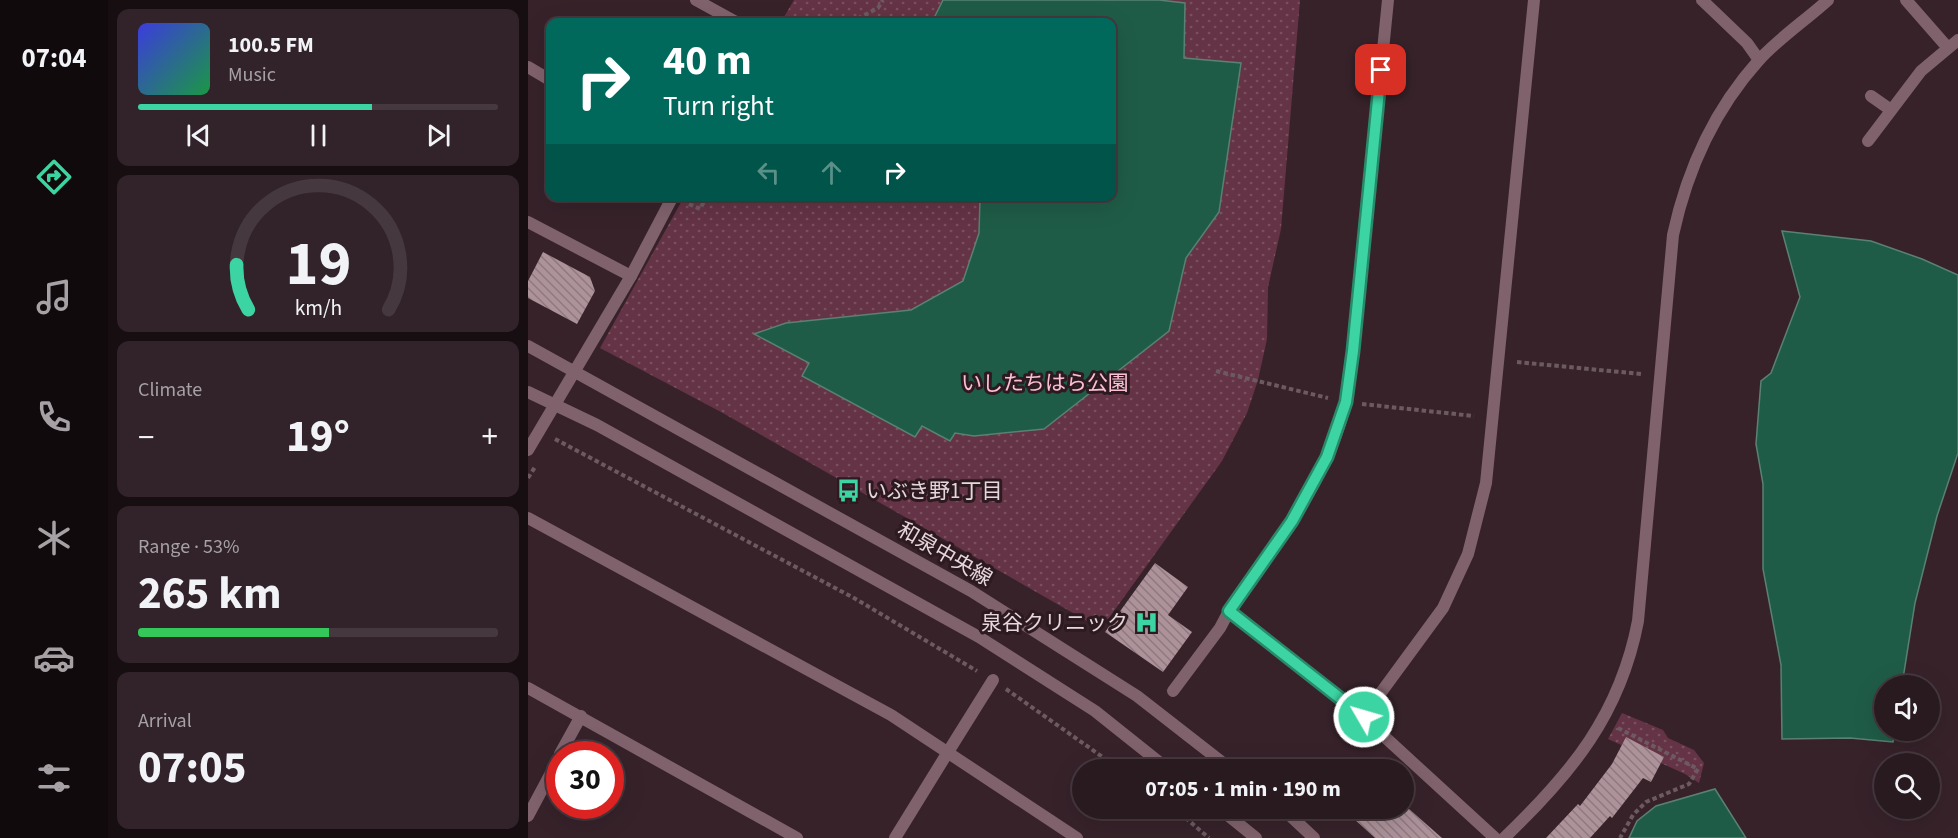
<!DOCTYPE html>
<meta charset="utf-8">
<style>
body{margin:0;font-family:"Source Sans 3","Noto Sans JP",sans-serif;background:#312329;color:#f1f3f6;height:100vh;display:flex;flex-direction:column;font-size:22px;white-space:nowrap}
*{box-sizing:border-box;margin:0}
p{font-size:20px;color:#a5a1a5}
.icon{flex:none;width:33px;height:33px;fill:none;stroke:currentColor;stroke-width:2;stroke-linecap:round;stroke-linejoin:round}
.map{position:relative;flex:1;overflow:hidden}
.details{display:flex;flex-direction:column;gap:9px;padding:9px;background:#170e12;width:420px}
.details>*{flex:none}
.banner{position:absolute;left:18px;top:18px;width:570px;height:183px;border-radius:12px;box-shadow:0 6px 24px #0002,0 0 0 2px #45383e;background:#00695c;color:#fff;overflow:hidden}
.controls{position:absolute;left:1346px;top:675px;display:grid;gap:12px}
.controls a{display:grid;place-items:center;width:66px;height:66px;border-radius:50%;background:#291a20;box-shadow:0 6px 24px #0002,0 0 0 2px #45383e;font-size:30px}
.speed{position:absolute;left:18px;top:741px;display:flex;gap:12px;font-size:30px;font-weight:700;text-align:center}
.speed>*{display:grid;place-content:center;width:78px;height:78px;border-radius:50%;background:#291a20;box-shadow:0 6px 24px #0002,0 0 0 2px #45383e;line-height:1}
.speed .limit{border:9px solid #d22;background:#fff;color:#111}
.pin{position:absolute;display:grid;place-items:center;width:51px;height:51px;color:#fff;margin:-26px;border-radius:12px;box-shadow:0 3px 9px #0006}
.me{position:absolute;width:66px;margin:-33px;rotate:308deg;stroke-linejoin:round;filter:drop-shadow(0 0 4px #0008)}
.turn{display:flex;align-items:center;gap:21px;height:126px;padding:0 18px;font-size:27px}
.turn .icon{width:78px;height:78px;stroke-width:2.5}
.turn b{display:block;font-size:42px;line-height:51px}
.lanes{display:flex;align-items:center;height:57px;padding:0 18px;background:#0003;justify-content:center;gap:30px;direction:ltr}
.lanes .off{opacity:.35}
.big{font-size:45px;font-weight:700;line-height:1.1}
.details .widget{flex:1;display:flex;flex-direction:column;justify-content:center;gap:9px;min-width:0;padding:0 21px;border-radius:12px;background:#312329}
.details .dial{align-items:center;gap:0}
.dial svg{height:156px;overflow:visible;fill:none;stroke:#45383e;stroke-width:7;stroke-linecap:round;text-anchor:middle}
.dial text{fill:#f1f3f6;stroke:none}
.song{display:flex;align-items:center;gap:18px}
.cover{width:72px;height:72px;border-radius:9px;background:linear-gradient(135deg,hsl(240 70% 55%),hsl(140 70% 35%))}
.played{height:6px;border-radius:3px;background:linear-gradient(90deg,#3dd4a3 65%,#45383e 65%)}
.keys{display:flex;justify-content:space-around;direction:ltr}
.heat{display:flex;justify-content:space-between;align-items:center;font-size:33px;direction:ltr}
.charge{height:9px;border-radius:4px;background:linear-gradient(90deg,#34c759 53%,#45383e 0)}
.trip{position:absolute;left:544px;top:759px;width:342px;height:60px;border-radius:30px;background:#291a20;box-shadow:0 6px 24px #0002,0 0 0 2px #45383e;font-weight:700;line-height:60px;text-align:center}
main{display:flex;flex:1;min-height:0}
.tab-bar{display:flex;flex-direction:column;width:108px;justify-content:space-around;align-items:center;background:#100a0d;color:#a5a1a5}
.tab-bar .icon{width:42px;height:42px}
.tab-bar .active{color:#3dd4a3}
.tab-bar b{font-size:27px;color:#f1f3f6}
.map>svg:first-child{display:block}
.park{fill:url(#park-dots)}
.water{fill:#1f5c47;stroke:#5a8173;stroke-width:1.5}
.building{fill:url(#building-back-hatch)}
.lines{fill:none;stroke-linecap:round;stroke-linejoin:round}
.path{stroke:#6d5a61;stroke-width:4;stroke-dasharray:4.5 3;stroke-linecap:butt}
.pedestrian{stroke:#80626c;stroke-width:12}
.minor{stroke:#80626c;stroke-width:12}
.tertiary{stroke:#80626c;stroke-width:12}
.route-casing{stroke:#288a6a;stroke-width:15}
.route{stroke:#3dd4a3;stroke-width:10}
.labels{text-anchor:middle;stroke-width:6;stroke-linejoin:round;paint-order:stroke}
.park-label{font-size:21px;fill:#fcc0d4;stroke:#2d1920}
.poi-label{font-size:21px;fill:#e5d7db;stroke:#2d1920;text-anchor:start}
.street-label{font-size:21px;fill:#e5d7db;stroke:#2d1920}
</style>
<main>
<nav class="tab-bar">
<b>07:04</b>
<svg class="icon active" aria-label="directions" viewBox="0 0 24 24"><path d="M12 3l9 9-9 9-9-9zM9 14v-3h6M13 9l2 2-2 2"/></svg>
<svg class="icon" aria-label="music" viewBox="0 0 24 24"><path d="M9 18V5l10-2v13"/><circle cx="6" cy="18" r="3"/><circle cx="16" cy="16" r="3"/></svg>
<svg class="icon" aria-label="phone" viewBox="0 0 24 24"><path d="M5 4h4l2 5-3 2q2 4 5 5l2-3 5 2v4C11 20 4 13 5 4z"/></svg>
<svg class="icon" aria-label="climate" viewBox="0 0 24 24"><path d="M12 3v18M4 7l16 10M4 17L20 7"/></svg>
<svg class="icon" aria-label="car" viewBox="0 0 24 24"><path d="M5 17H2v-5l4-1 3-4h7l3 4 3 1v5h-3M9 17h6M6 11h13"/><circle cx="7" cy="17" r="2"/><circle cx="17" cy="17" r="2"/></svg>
<svg class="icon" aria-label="filters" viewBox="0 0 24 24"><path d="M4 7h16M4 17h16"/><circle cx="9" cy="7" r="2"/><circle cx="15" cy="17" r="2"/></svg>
</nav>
<section class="details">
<div class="widget">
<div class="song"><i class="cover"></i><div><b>100.5 FM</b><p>Music</p></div></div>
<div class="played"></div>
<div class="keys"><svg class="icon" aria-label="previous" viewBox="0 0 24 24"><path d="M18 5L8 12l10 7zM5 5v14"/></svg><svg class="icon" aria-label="pause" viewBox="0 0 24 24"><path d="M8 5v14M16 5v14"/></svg><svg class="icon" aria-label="next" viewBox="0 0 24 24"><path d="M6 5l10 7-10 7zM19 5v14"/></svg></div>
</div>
<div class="widget dial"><svg viewBox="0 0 100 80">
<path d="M14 69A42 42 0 1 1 86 69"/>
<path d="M14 69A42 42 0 0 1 8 46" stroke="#3dd4a3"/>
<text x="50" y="56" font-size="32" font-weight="700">19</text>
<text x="50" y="72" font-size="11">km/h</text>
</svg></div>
<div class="widget"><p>Climate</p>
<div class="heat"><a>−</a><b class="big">19°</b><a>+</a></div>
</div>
<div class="widget"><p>Range · 53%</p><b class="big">265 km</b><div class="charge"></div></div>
<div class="widget"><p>Arrival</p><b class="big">07:05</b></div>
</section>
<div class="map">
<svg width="1430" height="838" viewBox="0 0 1430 838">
<defs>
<pattern id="park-dots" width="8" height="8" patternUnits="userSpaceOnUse" patternTransform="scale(1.5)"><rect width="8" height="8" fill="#643345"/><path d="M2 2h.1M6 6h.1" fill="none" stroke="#7a505f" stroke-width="1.8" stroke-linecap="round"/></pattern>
<pattern id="building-back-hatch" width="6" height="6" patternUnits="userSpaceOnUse" patternTransform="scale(1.5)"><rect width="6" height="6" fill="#ad929a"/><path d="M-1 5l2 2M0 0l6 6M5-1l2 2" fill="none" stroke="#8e7980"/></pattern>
</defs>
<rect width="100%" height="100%" fill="#37222a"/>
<g class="park">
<polygon points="266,0 772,0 753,229 740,287 739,339 730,380 719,413 694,461 573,629 193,412 72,348 156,197 584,196 584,22 253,22"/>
<polygon points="1094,713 1135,730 1140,738 1166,750 1176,763 1171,783 1157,774 1080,739"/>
</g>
<g class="water">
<polygon points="415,0 631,0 657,3 656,58 713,63 691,212 658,258 641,331 516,429 446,436 427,433 422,441 394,426 387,437 274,376 281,363 226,334 258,323 383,310 435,281 451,233 452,199 449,197 584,196 584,22 404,22"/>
<polygon points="1254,231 1343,241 1394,259 1430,275 1430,453 1409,516 1387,603 1374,685 1356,686 1356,730 1367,731 1365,742 1322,738 1254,739 1253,665 1235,569 1235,484 1228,444 1233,381 1243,373 1272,297"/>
<polygon points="1187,789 1218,838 1101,838 1109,821 1128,806"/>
</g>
<g class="building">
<polygon points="15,252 62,277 67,291 49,324 0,298 0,281"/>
<polygon points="627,563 660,587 640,615 664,632 635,672 577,632"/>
<polygon points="1098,737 1136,757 1123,782 1115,778 1084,818 1082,816 1062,838 1018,838 1050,804 1052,806 1084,764"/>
<polygon points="814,808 880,808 914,838 847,838"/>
</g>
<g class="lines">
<g class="path">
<polyline points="323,22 350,8 355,0"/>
<polyline points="161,204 172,209 179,196"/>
<polyline points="989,362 1113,374"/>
<polyline points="688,371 800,398"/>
<polyline points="834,404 946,416"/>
<polyline points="27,439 326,598 449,671"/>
<polyline points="0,478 7,467"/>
<polyline points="478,689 593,770"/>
<polyline points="1090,728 1170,769 1161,784 1118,802 1105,815 1092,838"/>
<polyline points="646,808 681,838"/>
</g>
<g class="pedestrian">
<polyline points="645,691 692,628 701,611"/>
<polyline points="420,752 465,680"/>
</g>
<g class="minor">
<polyline points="168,0 208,22"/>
<path d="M860,0L825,351C823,368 822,385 818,402C800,480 747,546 701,611L835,717L967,838"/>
<polyline points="1174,0 1219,43 1231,60"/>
<polyline points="1378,0 1420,48"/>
<polyline points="0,67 22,80"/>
<polyline points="1343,96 1363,110"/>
<polyline points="1340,141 1393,71 1430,40"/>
<polyline points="0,222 103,276"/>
<polyline points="0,450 103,276 145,196"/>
<polyline points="0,518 363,715 549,838"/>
<polyline points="0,688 269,838"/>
<polyline points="835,717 915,608 940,554 958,483 1006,0"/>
<polyline points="32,754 53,716"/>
<polyline points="0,816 32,756"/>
<polyline points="367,838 420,752"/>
</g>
<g class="tertiary">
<polyline points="0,346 443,591 609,696 704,770"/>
<polyline points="0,392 69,425 451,637 567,711 641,770"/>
<polyline points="691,808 728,838"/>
<polyline points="754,808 786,838"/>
<path d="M976,838C1043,774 1092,715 1110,621L1145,235C1159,170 1186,110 1231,60C1251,38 1278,20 1300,0"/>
</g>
</g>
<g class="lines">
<defs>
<polyline id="route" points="836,717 701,611 764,521 799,457 818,402 825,351 853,70"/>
</defs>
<use href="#route" class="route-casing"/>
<use href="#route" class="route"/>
</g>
<defs>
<symbol id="bus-bare" viewBox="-9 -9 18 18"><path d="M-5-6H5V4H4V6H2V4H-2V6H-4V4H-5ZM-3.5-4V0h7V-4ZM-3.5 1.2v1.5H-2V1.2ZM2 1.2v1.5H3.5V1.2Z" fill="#3dd4a3" stroke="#2d1920" stroke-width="2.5" paint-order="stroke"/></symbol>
<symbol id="hospital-bare" viewBox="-9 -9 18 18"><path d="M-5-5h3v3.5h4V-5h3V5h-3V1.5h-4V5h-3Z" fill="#3dd4a3" stroke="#2d1920" stroke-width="2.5" paint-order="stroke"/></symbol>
</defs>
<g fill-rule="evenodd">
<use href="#bus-bare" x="304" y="474" width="33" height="33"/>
<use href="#hospital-bare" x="602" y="606" width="33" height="33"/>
</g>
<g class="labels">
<g class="park-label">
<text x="517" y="390">いしたちはら公園</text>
</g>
<g class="poi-label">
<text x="338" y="498">いぶき野1丁目</text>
<text x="600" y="630" text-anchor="end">泉谷クリニック</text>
</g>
<g class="street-label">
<text transform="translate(417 554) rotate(30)" y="7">和泉中央線</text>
</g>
</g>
</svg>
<div class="controls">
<a><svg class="icon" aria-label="sound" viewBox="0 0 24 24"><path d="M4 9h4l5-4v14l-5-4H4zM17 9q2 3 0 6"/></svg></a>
<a><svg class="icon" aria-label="search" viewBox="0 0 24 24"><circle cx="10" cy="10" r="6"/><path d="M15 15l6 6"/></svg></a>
</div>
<div class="speed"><div class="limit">30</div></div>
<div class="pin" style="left:853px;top:70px;background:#d93025"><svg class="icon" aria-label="arrive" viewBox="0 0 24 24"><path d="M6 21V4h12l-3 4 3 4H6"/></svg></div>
<svg class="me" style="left:836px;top:717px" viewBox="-20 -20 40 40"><circle r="17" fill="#3dd4a3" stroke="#fff" stroke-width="3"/><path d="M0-11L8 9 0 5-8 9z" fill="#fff"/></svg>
<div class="trip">07:05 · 1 min · 190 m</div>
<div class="banner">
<div class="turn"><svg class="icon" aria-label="right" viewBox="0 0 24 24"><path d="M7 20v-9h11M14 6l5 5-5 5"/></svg><div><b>40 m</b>Turn right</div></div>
<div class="lanes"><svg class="icon off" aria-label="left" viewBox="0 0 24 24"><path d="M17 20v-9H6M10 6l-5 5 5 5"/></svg><svg class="icon off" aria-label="ahead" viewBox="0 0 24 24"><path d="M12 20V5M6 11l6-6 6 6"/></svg><svg class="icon" aria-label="right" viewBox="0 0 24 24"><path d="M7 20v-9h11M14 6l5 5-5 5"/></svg></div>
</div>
</div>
</main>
